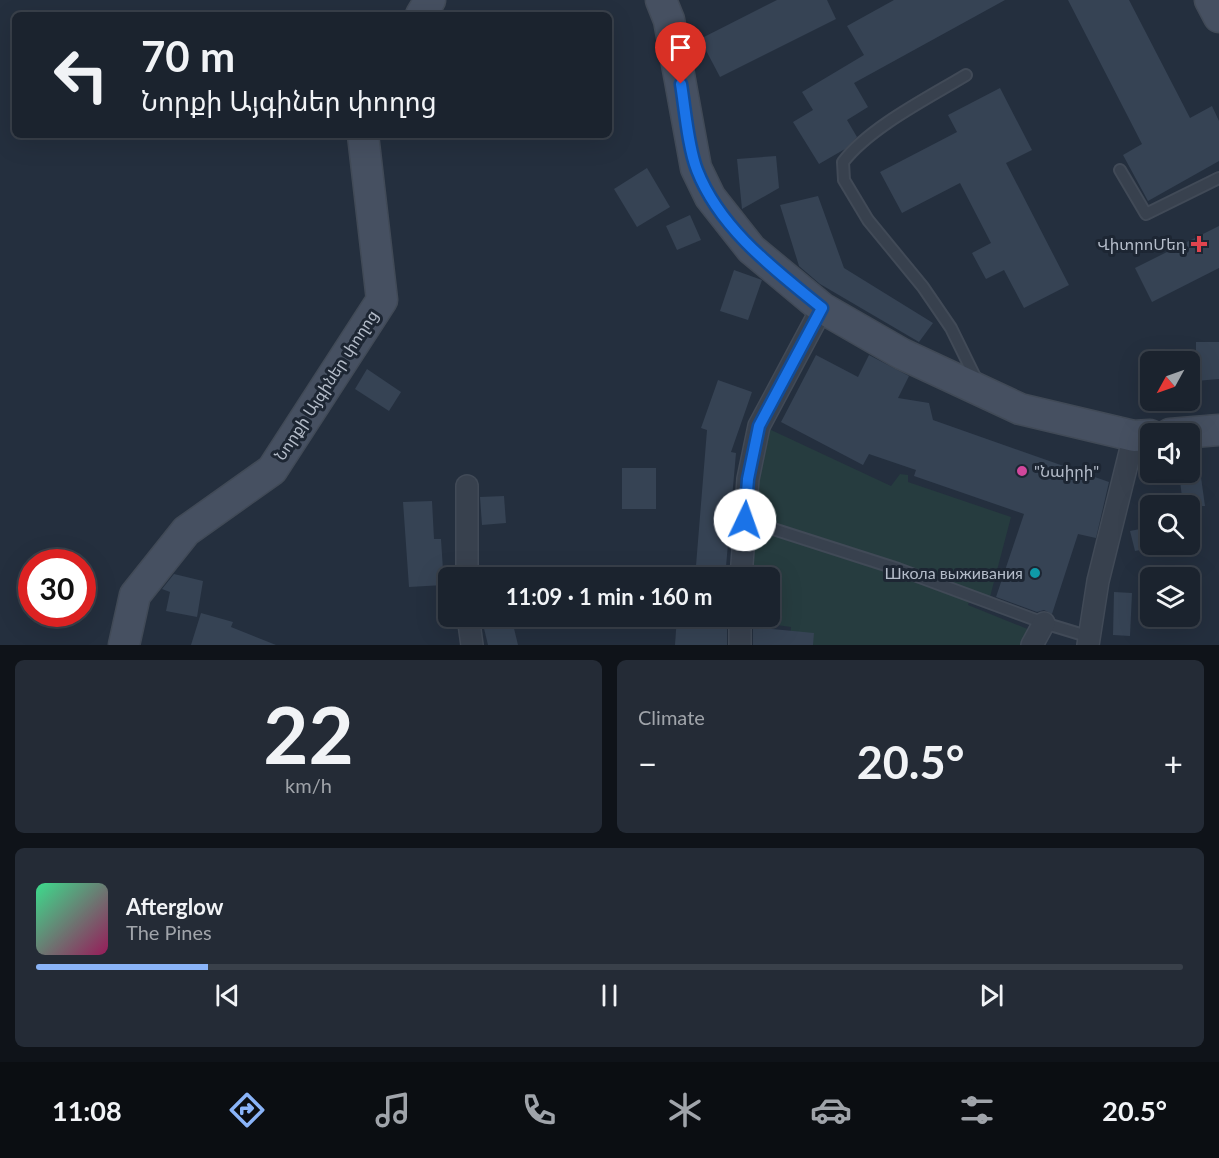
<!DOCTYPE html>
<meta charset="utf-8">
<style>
body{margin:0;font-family:Lato,"Noto Sans Armenian",sans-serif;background:#242b36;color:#f1f3f6;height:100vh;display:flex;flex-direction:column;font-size:22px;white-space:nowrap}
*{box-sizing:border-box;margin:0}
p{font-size:20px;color:#a0a4aa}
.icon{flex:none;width:33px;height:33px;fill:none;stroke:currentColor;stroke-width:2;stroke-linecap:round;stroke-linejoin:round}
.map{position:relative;height:645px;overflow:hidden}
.side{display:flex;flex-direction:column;gap:15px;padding:15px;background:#0f1319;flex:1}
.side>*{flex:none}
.hud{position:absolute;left:12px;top:12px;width:600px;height:126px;border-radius:9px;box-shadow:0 6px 24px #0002,0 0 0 2px #39404a;background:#1b232e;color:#f1f3f6;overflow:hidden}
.needle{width:39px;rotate:230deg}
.controls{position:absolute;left:1140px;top:351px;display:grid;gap:12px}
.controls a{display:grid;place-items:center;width:60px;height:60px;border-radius:9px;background:#1b232e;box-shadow:0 6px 24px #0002,0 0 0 2px #39404a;font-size:30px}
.speed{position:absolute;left:18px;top:549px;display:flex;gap:12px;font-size:30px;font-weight:700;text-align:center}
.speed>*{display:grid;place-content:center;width:78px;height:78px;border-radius:50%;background:#1b232e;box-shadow:0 6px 24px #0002,0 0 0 2px #39404a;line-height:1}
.speed .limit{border:9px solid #d22;background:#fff;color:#111}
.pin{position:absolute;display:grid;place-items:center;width:51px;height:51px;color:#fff;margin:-62px -26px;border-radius:50% 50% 50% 0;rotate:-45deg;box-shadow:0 0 6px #0007}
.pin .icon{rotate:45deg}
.me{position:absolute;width:66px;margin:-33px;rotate:3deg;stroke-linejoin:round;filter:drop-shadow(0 0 4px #0008)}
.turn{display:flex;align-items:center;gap:21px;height:126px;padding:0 30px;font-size:27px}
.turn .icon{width:78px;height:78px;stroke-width:2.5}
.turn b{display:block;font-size:42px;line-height:51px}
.big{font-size:45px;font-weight:700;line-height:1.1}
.side .card{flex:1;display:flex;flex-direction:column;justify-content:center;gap:9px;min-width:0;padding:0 21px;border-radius:9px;background:#242b36}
.side .dial{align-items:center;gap:0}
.dial b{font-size:78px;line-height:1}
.song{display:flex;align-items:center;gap:18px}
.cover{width:72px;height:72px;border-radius:9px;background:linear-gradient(135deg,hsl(150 70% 55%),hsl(330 70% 35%))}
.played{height:6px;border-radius:3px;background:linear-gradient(90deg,#8ab4f8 15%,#39404a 15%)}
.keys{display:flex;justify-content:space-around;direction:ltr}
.heat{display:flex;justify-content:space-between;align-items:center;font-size:33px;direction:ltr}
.side .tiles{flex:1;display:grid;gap:15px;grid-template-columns:1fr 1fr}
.card:last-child{grid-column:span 2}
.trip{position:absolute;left:438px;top:567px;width:342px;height:60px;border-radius:9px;background:#1b232e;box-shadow:0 6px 24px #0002,0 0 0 2px #39404a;font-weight:700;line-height:60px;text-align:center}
.tab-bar{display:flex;height:96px;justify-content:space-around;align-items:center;background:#0b0e12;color:#a0a4aa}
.tab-bar .icon{width:42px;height:42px}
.tab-bar .on{color:#8ab4f8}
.tab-bar b{font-size:27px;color:#f1f3f6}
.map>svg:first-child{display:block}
.green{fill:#263c3f}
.building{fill:#364354}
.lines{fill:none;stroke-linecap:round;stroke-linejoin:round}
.lane-casing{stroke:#414a57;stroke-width:14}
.street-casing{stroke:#414a57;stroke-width:24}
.secondary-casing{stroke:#414a57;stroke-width:33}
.lane{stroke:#38414e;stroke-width:10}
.street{stroke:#38414e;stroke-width:21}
.secondary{stroke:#465061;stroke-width:30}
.route-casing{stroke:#114b97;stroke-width:15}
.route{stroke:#1a73e8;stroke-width:10}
.health-dot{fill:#e0444e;stroke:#1d2633;stroke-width:2}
.hotel-dot{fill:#d1479c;stroke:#1d2633;stroke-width:2}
.culture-dot{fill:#0f9aa8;stroke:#1d2633;stroke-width:2}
.labels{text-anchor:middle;stroke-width:6;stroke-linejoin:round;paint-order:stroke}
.poi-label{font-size:16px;fill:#b4bcc9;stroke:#1d2633;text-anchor:end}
.street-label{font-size:16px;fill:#b4bcc9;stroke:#1d2633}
</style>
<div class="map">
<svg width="1219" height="645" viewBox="0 0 1219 645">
<rect width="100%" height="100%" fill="#242f3e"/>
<polygon class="green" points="769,429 891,486 900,474 908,475 908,482 1011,517 990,597 973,591 968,605 1030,630 1023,645 789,645 791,627 748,621 748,617 770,616 770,578 750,577 757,479"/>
<g class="building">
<polygon points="777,0 827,0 836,19 720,77 700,39"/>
<polygon points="894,0 1005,0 854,83 868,107 847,120 857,137 845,149 819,164 793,122 813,110 802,92 864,55 847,26"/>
<polygon points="1068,0 1129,0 1190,118 1212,106 1219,121 1219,161 1148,201 1123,155 1142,144"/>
<polygon points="1000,88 1032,150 1006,163 1069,285 1024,308 1004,270 986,279 972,253 991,243 960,183 902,213 880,172 957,132 948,115"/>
<polygon points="776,156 779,188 742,209 737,159"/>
<polygon points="647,168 670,207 637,227 614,189"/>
<polygon points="818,196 844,268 933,323 919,342 820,284 799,266 780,205"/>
<polygon points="690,215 701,240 677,250 666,226"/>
<polygon points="1219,226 1219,268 1152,302 1135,268"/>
<polygon points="734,270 762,280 748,320 720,311"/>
<polygon points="1196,342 1219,342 1219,379 1196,381"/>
<polygon points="816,355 858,377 869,355 909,376 898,398 929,403 933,420 1109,482 1096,538 1078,534 1052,614 1044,610 1037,612 996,597 1024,514 914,476 916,470 869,454 863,465 781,422"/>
<polygon points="367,369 401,392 389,411 355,389"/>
<polygon points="718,380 752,392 731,452 736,453 725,578 695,578 707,430 701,428"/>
<rect x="622" y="468" width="34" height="41"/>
<polygon points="1200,470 1205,506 1183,506 1179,472"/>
<polygon points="504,496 506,523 482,525 480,497"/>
<polygon points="432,501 434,539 441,539 444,585 409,587 403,502"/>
<polygon points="1150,527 1150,548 1135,551 1130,531"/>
<polygon points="174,574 203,581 197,617 166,611 170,592 162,589"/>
<polygon points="1114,592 1132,593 1130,636 1113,635"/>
<polygon points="201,613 233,622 231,627 276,645 191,645"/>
<polygon points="481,616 511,616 518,645 488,645"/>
<polygon points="677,616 727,616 727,645 675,645"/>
<polygon points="753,627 814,633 813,645 753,645"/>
</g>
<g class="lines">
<defs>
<g id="lane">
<path d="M966,75C928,98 870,127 843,162L844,180L868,220L923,287L951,328L977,381"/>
<polyline points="1120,170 1146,214 1219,178"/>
<polyline points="745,520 898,569 1044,623 1090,637"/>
</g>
<g id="street">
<polyline points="467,578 467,486"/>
<polyline points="741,578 748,479 759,426 822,308"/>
<polyline points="468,616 472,645"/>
<polyline points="740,645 740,616"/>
<polyline points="1032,645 1044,623"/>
<polyline points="1088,645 1098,581 1134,436"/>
</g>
<g id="secondary">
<polyline points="661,0 669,20 696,168 710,197 751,249 822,308 902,354 1020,409 1134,436 1150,435"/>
<polyline points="1210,0 1219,17"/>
<polyline points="421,15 430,0"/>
<polyline points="1170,434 1219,430"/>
<polyline points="124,645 135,595 186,531 272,470 382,300 363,135"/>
</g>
</defs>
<use href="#lane" class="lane-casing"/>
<use href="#street" class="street-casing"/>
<use href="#secondary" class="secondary-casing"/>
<use href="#lane" class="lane"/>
<use href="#street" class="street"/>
<use href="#secondary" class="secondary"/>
</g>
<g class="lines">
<defs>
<path id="route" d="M681,84C685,109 688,147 697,170C720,229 774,269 822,308L759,426L748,479L745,520"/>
</defs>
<use href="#route" class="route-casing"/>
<use href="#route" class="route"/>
</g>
<path class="health-dot" d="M1196 235h6v6h6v6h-6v6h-6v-6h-6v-6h6z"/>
<circle class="hotel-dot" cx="1022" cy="471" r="6"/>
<circle class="culture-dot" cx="1035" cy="573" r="6"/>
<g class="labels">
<g class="poi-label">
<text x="1186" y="250">ՎիտրոՄեդ</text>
<text x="1034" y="477" text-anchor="start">"Նաիրի"</text>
<text x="1023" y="579">Школа выживания</text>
</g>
<g class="street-label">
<text transform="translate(326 385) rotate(-57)" y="6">Նորքի Այգիներ փողոց</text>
</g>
</g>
</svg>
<div class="controls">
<a><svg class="needle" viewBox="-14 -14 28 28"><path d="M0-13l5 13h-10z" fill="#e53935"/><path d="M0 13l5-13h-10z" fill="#a0a4aa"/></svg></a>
<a><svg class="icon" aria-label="sound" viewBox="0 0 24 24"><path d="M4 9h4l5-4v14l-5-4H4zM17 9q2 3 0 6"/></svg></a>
<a><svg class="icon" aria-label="search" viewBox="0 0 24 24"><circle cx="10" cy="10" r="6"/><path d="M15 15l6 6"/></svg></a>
<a><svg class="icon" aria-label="layers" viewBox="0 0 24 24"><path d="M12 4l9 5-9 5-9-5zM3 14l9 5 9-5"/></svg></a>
</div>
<div class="speed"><div class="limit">30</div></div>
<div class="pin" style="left:681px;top:84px;background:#d93025"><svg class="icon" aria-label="arrive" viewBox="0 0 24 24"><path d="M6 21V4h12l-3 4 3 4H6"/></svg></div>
<svg class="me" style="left:745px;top:520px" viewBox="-20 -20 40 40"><circle r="19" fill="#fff"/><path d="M0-13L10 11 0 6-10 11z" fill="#1a73e8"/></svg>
<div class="trip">11:09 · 1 min · 160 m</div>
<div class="hud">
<div class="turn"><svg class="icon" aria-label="left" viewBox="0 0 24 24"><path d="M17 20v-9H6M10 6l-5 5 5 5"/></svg><div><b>70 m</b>Նորքի Այգիներ փողոց</div></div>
</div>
</div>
<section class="side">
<div class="tiles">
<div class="card dial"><b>22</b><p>km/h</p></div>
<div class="card"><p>Climate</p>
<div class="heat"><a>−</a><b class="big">20.5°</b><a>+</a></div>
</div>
<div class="card">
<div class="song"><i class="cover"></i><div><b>Afterglow</b><p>The Pines</p></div></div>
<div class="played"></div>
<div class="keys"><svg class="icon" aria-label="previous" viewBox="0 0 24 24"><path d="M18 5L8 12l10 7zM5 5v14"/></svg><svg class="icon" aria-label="pause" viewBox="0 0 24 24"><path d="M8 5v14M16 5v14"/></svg><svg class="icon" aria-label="next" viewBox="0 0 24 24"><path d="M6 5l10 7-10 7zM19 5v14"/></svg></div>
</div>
</div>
</section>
<nav class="tab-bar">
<b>11:08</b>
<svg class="icon on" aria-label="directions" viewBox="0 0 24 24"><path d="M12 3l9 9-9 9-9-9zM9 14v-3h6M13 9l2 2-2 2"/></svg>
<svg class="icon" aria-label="music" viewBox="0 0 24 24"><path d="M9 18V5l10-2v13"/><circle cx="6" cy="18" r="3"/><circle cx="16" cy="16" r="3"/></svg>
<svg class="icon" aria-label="phone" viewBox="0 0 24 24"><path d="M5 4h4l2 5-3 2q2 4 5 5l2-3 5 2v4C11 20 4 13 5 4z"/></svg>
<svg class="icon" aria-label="climate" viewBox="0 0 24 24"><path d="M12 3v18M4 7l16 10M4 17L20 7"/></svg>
<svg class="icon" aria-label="car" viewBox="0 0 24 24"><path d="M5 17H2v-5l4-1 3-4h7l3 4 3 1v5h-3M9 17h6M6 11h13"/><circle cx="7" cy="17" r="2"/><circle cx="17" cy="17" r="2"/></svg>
<svg class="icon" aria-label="filters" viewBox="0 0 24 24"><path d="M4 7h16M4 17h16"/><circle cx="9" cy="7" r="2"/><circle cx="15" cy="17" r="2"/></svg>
<b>20.5°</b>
</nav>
